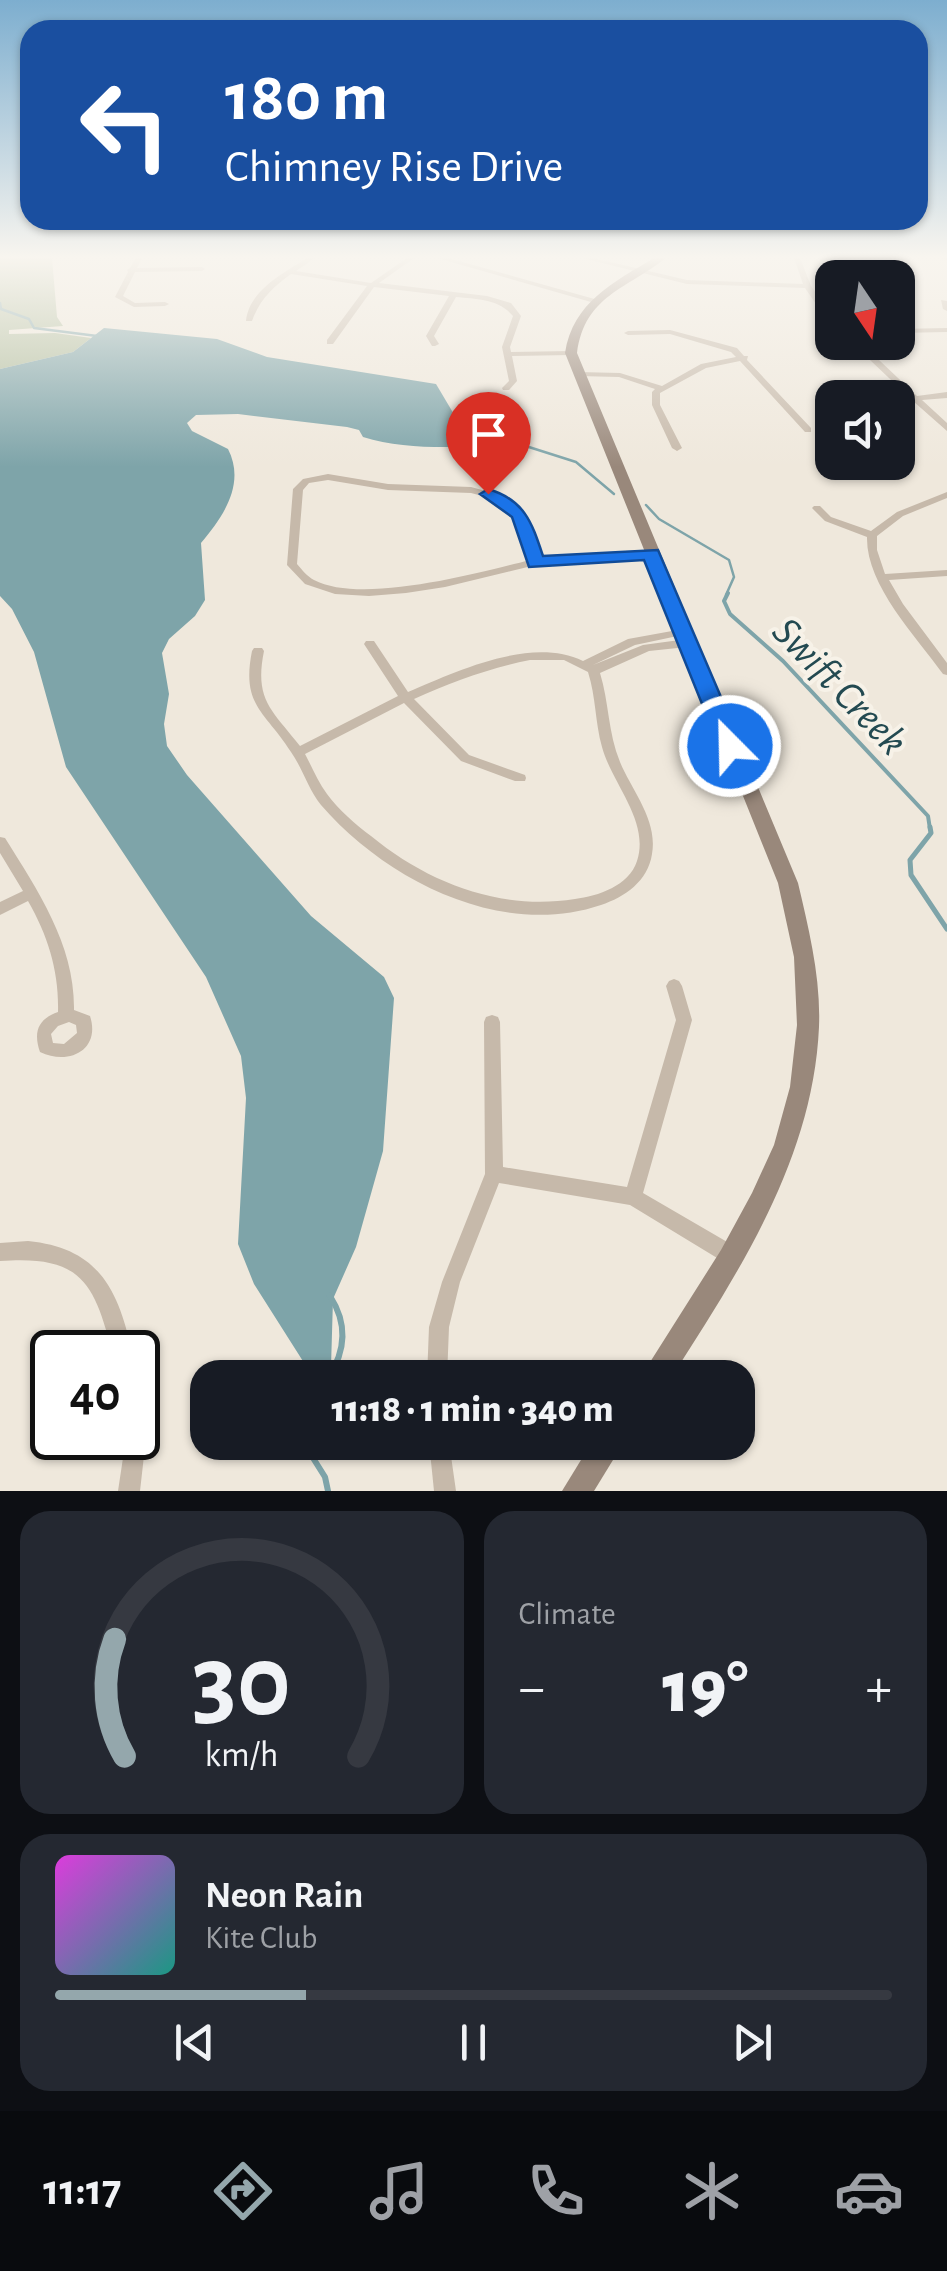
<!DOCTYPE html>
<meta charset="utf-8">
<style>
body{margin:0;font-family:"Alegreya Sans",sans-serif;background:#242831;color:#f1f3f6;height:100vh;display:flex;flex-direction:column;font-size:38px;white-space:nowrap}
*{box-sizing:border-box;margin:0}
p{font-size:32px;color:#9ea1a6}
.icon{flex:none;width:55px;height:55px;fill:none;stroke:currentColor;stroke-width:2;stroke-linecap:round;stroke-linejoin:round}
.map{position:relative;height:1491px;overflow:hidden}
.side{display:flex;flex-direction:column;gap:20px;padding:20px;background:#0d0f14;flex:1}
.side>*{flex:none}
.hud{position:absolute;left:20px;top:20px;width:908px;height:210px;border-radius:30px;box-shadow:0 2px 8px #0004;background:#1a4fa0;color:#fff;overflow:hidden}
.needle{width:65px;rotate:167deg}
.fabs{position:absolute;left:815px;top:260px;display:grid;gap:20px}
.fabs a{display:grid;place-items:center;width:100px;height:100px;border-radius:20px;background:#171b24;box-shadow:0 2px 8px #0004;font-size:50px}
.speed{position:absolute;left:30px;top:1330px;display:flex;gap:20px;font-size:50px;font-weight:700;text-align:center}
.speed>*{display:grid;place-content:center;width:130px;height:130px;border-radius:50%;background:#171b24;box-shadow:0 2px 8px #0004;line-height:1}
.speed .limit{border:5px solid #111;border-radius:15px;background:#fff;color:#111}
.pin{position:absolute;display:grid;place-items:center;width:85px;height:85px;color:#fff;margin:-102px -42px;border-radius:50% 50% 50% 0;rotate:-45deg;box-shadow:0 0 10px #0007}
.pin .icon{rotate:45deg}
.me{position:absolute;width:110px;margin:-55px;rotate:337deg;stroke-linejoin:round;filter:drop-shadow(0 0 8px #0008)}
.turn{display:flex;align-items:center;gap:35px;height:210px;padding:0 40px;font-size:45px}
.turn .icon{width:130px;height:130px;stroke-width:2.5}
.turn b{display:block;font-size:70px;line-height:85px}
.big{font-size:75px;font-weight:800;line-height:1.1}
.side .card{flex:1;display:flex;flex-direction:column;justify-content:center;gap:15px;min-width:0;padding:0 35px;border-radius:30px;background:#242831}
.side .dial{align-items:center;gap:0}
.dial svg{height:260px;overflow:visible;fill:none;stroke:#363941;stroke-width:7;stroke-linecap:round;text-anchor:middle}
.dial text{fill:#f1f3f6;stroke:none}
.song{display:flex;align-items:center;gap:30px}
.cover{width:120px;height:120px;border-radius:15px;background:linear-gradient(135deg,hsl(300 70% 55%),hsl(170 70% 35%))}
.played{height:10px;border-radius:5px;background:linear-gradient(90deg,#94a7ac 30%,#363941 30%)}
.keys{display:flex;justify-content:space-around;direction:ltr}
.heat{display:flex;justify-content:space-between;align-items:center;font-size:55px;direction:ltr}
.side .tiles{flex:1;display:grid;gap:20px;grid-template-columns:1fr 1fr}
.card:last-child{grid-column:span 2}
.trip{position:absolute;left:190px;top:1360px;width:565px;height:100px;border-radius:30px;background:#171b24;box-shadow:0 2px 8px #0004;font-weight:800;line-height:100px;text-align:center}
.menu{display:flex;height:160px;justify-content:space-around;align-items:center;background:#090b0e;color:#9ea1a6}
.menu .icon{width:70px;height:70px}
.menu .selected{color:#94a7ac}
.menu b{font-size:45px;color:#f1f3f6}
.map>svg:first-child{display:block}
.green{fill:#b0bd9e}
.water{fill:#7ea4a9}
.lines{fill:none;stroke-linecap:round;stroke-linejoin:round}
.stream-far3{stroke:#7ea4a9;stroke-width:2.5}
.stream-far2{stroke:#7ea4a9;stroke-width:4}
.stream-far1{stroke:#7ea4a9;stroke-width:5}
.stream{stroke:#7ea4a9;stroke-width:6}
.street{fill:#c6b9aa;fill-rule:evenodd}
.secondary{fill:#99887b;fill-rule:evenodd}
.route{fill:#1a73e8;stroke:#114b97;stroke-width:2.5}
.labels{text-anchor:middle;stroke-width:8;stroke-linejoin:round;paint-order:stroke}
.water-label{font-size:42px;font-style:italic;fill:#234a51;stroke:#f7f2e8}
</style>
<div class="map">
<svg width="947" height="1491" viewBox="0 0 947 1491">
<rect width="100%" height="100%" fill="#efe8dc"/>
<polygon class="green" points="0,258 52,258 57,317 63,326 9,330 9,334 55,333 91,338 73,352 0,369"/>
<path class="water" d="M104,328L217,339L267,357L436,384L455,416L496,424L513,436L508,445C461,447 408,451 363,437L359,430L347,427L238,414L196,415L187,423L192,431L228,449C246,484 223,517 201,543L205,600L195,616L169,639L162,653L169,694L164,724L167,746L187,775L311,916L384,977L394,998L383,1151L356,1247L333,1299L331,1367L327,1377H313L254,1284L238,1244L246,1098L241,1056L206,977L66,767L34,652L12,609L0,596V369L73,352Z"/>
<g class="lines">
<g class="stream-far3">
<polyline points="0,303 1,309 29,319 34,328 97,336"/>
<polyline points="510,441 576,462 614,494"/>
<polyline points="646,505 659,519 729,560 734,577 726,595"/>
</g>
<polyline class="stream-far2" points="728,593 724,601 730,614 783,661 928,816 930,829"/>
<polyline class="stream-far1" points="930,827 931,833 910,860 911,875 947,929"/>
<g class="stream">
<path d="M328,1378C346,1351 348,1324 330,1296"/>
<polyline points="303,1442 325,1477 328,1491"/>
</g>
<g class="street">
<polygon points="136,258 142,258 137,268 202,267 205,269 202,271 135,272 123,296 135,303 165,302 169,304 165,306 134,307 115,297 128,272 127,270 130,268"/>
<path d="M307,258H315L296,271L371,283L407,258H414L379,283L487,296L511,303L521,316L510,347L511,352L571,351L575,353L571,355L512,356L517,381L509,390H503L502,388L509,381L502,347L513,316C499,299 477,299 456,297L434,336L439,344L435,346H432L426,336L449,296L374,287L333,344H327V340L367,286L291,274C273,287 260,299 252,321H246C249,290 284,273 307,258Z"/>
<polygon points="437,258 448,258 598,300 591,302"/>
<polygon points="582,258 593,258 687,280 803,284 794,258 800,258 811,286 832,316 832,323 829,323 805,288 687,284"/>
<polygon points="943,258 947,258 947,260 944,259"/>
<polygon points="941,300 947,301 947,311 943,309"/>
<polygon points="947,328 947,332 898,333 898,329"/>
<polygon points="670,330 737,348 744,356 748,356 747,360 811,428 811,432 805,432 740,361 706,368 660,393 660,405 682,448 677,451 672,448 652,405 652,392 655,389 619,377 578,376 574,374 578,372 620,373 662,386 701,364 736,357 731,352 670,334 628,335 624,333 628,331"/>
<polygon points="851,342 860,342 917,396 947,392 947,398 922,400 947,423 947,431 913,401 898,402 898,398 908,396"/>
<path d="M328,474L388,484L471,487L500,495L525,517L540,559L651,551L656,554L651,557L536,565L445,587L406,593L369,596L335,594L305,584L287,565L293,489L303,479ZM328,480L388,490L471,493L494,499L515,518L530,560C479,573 361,605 314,580C308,577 302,570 297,564L303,490L309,483Z"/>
<path d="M947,492V498L903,516L877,536V550L885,574L947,570V576L889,580L903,604L947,663V675L943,674C915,635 866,585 867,537L825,521L812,508L814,506H820L831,517L871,531L897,512Z"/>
<path d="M683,629L689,632L687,634L635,645L593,665L643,645L687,639L693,643L687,647L649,651L600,673C609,702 608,733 620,762C632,791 658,820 652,854C648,881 625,897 601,905C501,939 386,880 321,805C308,789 303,769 291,752C265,711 241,706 252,651L254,648H262L264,651C254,700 272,710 300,746L398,696L364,644L366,641H374L408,692C457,671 531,636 583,661L628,639ZM530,660H564L588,672C596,697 595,722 602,747C612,784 650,821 637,861C629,886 598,896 575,899C501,911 428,883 371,836C355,824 339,810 327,794C318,782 312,767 305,754L404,703L461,761L515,781H525L526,778L525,775L469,755L414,699C452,682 489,668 530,660Z"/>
<path d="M0,837L5,838C38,891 75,945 74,1010L90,1016C101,1050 69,1066 40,1052C33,1032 38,1019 58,1012C59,971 48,936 28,901L0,915V902L23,891L0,853ZM69,1022L76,1025L77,1033L64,1044L53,1043L51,1034L58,1026Z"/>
<polygon points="674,979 679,981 682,986 692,1020 643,1193 741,1250 743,1257 741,1264 734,1266 727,1264 630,1205 499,1183 460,1282 449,1327 447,1378 427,1378 429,1327 442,1282 485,1174 484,1022 486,1017 492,1015 498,1017 500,1022 503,1167 627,1187 676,1020 666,986 669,981"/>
<path d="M28,1241C98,1248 118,1288 132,1352H112C94,1280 79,1255 0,1261V1243Z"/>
<polygon points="138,1428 143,1431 146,1438 140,1491 118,1491 126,1438 138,1438"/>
<polygon points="429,1442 449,1442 456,1491 434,1491"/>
</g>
<g class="secondary">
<path d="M654,258H666C627,289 585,295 577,353L798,883C809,930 821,978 819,1027C813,1159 740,1270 671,1378H640L721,1250L752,1193L774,1145L790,1087L797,1025L794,957L778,883L565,353C573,302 614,282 654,258Z"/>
<polygon points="592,1442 624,1442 594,1491 562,1491"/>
</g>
</g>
<linearGradient id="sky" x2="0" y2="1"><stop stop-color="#7daecf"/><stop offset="0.55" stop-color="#f8f5ef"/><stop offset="1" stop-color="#f8f5ef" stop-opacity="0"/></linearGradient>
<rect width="947" height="467" fill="url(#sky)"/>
<path class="route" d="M488,489C525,500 532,523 543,556L658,550L742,746L738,751L730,753L719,746L644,560L529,567L512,517L480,494Z"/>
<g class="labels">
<g class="water-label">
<text transform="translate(841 685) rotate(46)" y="15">Swift Creek</text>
</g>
</g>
</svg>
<div class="fabs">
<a><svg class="needle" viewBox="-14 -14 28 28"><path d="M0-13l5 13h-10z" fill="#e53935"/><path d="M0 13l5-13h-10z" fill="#9ea1a6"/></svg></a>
<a><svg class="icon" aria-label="sound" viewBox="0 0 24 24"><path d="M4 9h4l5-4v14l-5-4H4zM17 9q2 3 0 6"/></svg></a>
</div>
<div class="speed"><div class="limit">40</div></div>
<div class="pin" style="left:488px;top:494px;background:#d93025"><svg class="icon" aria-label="arrive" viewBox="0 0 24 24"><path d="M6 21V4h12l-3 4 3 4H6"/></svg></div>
<svg class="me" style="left:730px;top:746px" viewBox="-20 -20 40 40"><circle r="17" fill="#1a73e8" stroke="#fff" stroke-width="3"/><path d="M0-11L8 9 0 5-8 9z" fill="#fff"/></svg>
<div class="trip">11:18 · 1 min · 340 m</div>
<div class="hud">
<div class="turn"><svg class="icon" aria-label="left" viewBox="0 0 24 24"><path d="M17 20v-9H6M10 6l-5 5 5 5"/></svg><div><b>180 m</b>Chimney Rise Drive</div></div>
</div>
</div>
<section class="side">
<div class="tiles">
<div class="card dial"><svg viewBox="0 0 100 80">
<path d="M14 69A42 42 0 1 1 86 69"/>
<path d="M14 69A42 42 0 0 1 11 33" stroke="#94a7ac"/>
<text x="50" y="56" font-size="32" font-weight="700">30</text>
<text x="50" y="72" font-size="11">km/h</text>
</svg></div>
<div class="card"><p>Climate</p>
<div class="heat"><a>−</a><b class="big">19°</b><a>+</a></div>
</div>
<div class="card">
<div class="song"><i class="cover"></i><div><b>Neon Rain</b><p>Kite Club</p></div></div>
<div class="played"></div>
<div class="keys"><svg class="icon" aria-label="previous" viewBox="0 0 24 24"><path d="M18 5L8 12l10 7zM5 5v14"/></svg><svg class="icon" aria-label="pause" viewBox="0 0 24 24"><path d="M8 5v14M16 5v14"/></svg><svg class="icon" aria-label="next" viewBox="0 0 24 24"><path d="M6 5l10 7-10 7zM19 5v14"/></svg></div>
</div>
</div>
</section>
<nav class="menu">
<b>11:17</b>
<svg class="icon selected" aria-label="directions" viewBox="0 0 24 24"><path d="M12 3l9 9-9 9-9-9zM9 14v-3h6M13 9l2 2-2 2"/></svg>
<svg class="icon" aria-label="music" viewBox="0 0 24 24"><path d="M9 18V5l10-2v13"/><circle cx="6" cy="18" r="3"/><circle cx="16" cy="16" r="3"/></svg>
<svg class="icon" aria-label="phone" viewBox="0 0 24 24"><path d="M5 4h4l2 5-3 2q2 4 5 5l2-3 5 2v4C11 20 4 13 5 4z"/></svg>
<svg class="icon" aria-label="climate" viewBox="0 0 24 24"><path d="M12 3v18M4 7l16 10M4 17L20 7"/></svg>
<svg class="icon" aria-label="car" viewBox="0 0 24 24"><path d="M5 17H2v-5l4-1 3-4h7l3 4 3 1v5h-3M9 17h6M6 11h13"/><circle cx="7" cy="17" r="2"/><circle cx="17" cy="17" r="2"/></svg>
</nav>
